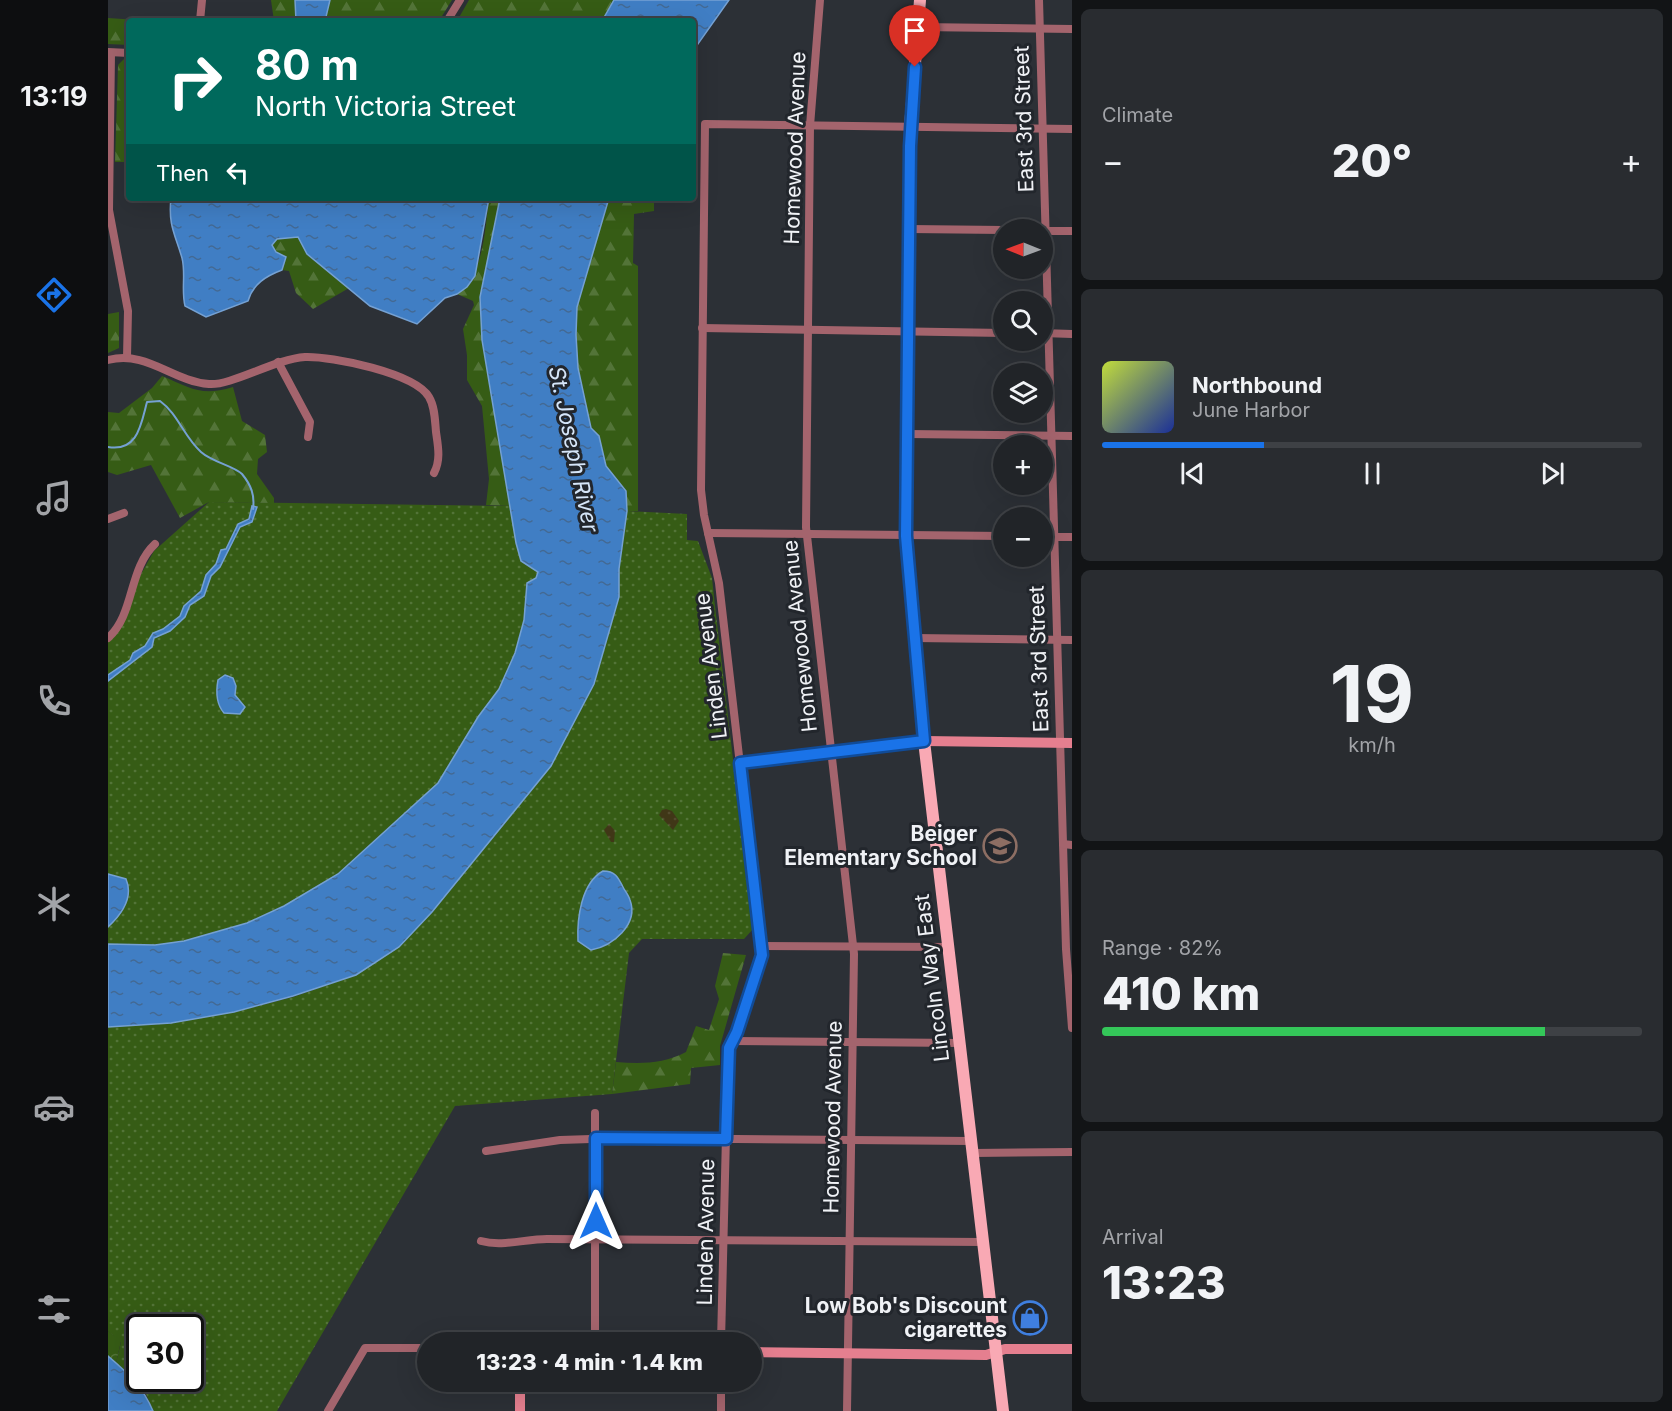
<!DOCTYPE html>
<meta charset="utf-8">
<style>
body{margin:0;font-family:Inter,sans-serif;background:#292c30;color:#f1f3f6;height:100vh;display:flex;flex-direction:column;font-size:22px;white-space:nowrap}
*{box-sizing:border-box;margin:0}
p{font-size:20px;color:#a2a4a8}
.icon{flex:none;width:33px;height:33px;fill:none;stroke:currentColor;stroke-width:2;stroke-linecap:round;stroke-linejoin:round}
.map{position:relative;flex:1;overflow:hidden}
.sheet{display:flex;flex-direction:column;gap:9px;padding:9px;background:#121416;width:600px}
.sheet>*{flex:none}
.hud{position:absolute;left:18px;top:18px;width:570px;height:183px;border-radius:6px;box-shadow:0 6px 24px #0002,0 0 0 2px #3e4145;background:#00695c;color:#fff;overflow:hidden}
.needle{width:39px;rotate:271deg}
.buttons{position:absolute;left:885px;top:219px;display:grid;gap:12px}
.buttons a{display:grid;place-items:center;width:60px;height:60px;border-radius:50%;background:#212428;box-shadow:0 6px 24px #0002,0 0 0 2px #3e4145;font-size:30px}
.speed{position:absolute;left:18px;top:1314px;display:flex;gap:12px;font-size:30px;font-weight:700;text-align:center}
.speed>*{display:grid;place-content:center;width:78px;height:78px;border-radius:50%;background:#212428;box-shadow:0 6px 24px #0002,0 0 0 2px #3e4145;line-height:1}
.speed .limit{border:3px solid #111;border-radius:9px;background:#fff;color:#111}
.pin{position:absolute;display:grid;place-items:center;width:51px;height:51px;color:#fff;margin:-62px -26px;border-radius:50% 50% 50% 0;rotate:-45deg;box-shadow:0 0 6px #0007}
.pin .icon{rotate:45deg}
.me{position:absolute;width:66px;margin:-33px;rotate:0deg;stroke-linejoin:round;filter:drop-shadow(0 0 4px #0008)}
.turn{display:flex;align-items:center;gap:21px;height:126px;padding:0 30px;font-size:27px}
.turn .icon{width:78px;height:78px;stroke-width:2.5}
.turn b{display:block;font-size:42px;line-height:51px}
.then{display:flex;align-items:center;height:57px;padding:0 30px;background:#0003;gap:12px;font-size:22px}
.big{font-size:45px;font-weight:800;line-height:1.1}
.sheet .tile{flex:1;display:flex;flex-direction:column;justify-content:center;gap:9px;min-width:0;padding:0 21px;border-radius:9px;background:#292c30}
.sheet .dial{align-items:center;gap:0}
.dial b{font-size:78px;line-height:1}
.song{display:flex;align-items:center;gap:18px}
.cover{width:72px;height:72px;border-radius:9px;background:linear-gradient(135deg,hsl(70 70% 55%),hsl(230 70% 35%))}
.played{height:6px;border-radius:3px;background:linear-gradient(90deg,#1a73e8 30%,#3e4145 30%)}
.keys{display:flex;justify-content:space-around;direction:ltr}
.heat{display:flex;justify-content:space-between;align-items:center;font-size:33px;direction:ltr}
.charge{height:9px;border-radius:4px;background:linear-gradient(90deg,#34c759 82%,#3e4145 0)}
.trip{position:absolute;left:309px;top:1332px;width:345px;height:60px;border-radius:30px;background:#212428;box-shadow:0 6px 24px #0002,0 0 0 2px #3e4145;font-weight:800;line-height:60px;text-align:center}
main{display:flex;flex:1;min-height:0}
.tab-bar{display:flex;flex-direction:column;width:108px;justify-content:space-around;align-items:center;background:#0d0e10;color:#a2a4a8}
.tab-bar .icon{width:42px;height:42px}
.tab-bar .on{color:#1a73e8}
.tab-bar b{font-size:27px;color:#f1f3f6}
.map>svg:first-child{display:block}
.grass{fill:url(#grass-dots);fill-rule:evenodd}
.forest{fill:url(#forest-firs)}
.sand{fill:url(#sand-dots)}
.park{fill:url(#park-crowns)}
.water{fill:url(#water-ripples);stroke:#75a1d3;stroke-width:1.5}
.lines{fill:none;stroke-linecap:round;stroke-linejoin:round}
.stream{stroke:#75a1d3;stroke-width:2}
.street{stroke:#a4646d;stroke-width:8}
.secondary{stroke:#e57f8f;stroke-width:10}
.primary{stroke:#f9a9b4;stroke-width:12}
.route-casing{stroke:#114b97;stroke-width:15}
.route{stroke:#1a73e8;stroke-width:10}
.labels{text-anchor:middle;stroke-width:6;stroke-linejoin:round;paint-order:stroke}
.street-label{font-size:21px;fill:#f0f2f6;stroke:#22262c}
.poi-label{font-size:21px;font-weight:bold;fill:#f0f2f6;stroke:#22262c;text-anchor:end}
.water-label{font-size:22px;font-style:italic;fill:#d6e6f9;stroke:#22262c}
</style>
<main>
<nav class="tab-bar">
<b>13:19</b>
<svg class="icon on" aria-label="directions" viewBox="0 0 24 24"><path d="M12 3l9 9-9 9-9-9zM9 14v-3h6M13 9l2 2-2 2"/></svg>
<svg class="icon" aria-label="music" viewBox="0 0 24 24"><path d="M9 18V5l10-2v13"/><circle cx="6" cy="18" r="3"/><circle cx="16" cy="16" r="3"/></svg>
<svg class="icon" aria-label="phone" viewBox="0 0 24 24"><path d="M5 4h4l2 5-3 2q2 4 5 5l2-3 5 2v4C11 20 4 13 5 4z"/></svg>
<svg class="icon" aria-label="climate" viewBox="0 0 24 24"><path d="M12 3v18M4 7l16 10M4 17L20 7"/></svg>
<svg class="icon" aria-label="car" viewBox="0 0 24 24"><path d="M5 17H2v-5l4-1 3-4h7l3 4 3 1v5h-3M9 17h6M6 11h13"/><circle cx="7" cy="17" r="2"/><circle cx="17" cy="17" r="2"/></svg>
<svg class="icon" aria-label="filters" viewBox="0 0 24 24"><path d="M4 7h16M4 17h16"/><circle cx="9" cy="7" r="2"/><circle cx="15" cy="17" r="2"/></svg>
</nav>
<div class="map">
<svg width="964" height="1411" viewBox="0 0 964 1411">
<defs>
<pattern id="grass-dots" width="8" height="8" patternUnits="userSpaceOnUse" patternTransform="scale(1.5)"><rect width="8" height="8" fill="#365c15"/><path d="M2 2h.1M6 6h.1" fill="none" stroke="#537438" stroke-width="1.8" stroke-linecap="round"/></pattern>
<pattern id="forest-firs" width="22" height="20" patternUnits="userSpaceOnUse" patternTransform="scale(1.5)"><rect width="22" height="20" fill="#365c15"/><path d="M5 1l3.5 6h-7zM16 11l3.5 6h-7z" fill="#537438"/></pattern>
<pattern id="sand-dots" width="8" height="8" patternUnits="userSpaceOnUse" patternTransform="scale(1.5)"><rect width="8" height="8" fill="#403717"/><path d="M2 2h.1M6 6h.1" fill="none" stroke="#534b2e" stroke-width="1.8" stroke-linecap="round"/></pattern>
<pattern id="park-crowns" width="20" height="18" patternUnits="userSpaceOnUse" patternTransform="scale(1.5)"><rect width="20" height="18" fill="#365c15"/><path d="M2 6a3 3 0 1 1 6 0M12 15a3 3 0 1 1 6 0" fill="none" stroke="#537438"/></pattern>
<pattern id="water-ripples" width="26" height="14" patternUnits="userSpaceOnUse" patternTransform="scale(1.5)"><rect width="26" height="14" fill="#407ec4"/><path d="M2 4q2-2 4 0t4 0M15 11q2-2 4 0t4 0" fill="none" stroke="#436993"/></pattern>
</defs>
<rect width="100%" height="100%" fill="#2c3036"/>
<g class="grass">
<polygon points="101,502 403,506 408,543 430,572 428,578 419,583 416,620 407,653 391,689 370,717 330,783 230,874 176,906 139,923 76,941 47,945 0,944 0,638 6,632 23,592 46,551"/>
<path d="M519,511L579,514V540L590,541L604,578L607,606L645,929L636,939H534L521,953L504,1094L347,1106L169,1411H45L38,1394L8,1363L13,1342L0,1331V1027L63,1023L126,1012L185,997L248,975L324,912L443,765L486,684L511,597V569ZM32,1328H82V1378H32Z"/>
</g>
<g class="forest">
<polygon points="163,0 187,0 188,21 166,21"/>
<polygon points="222,0 344,0 331,21 217,21"/>
<polygon points="361,0 506,0 494,21 349,21"/>
<polygon points="0,18 29,20 21,21 21,45 0,44"/>
<polygon points="16,59 21,59 21,162 7,162 10,65"/>
<path d="M381,198H392L372,297L374,340L403,506L378,505L381,479L374,406L359,380V355L355,329L366,305L365,301L349,294C376,275 377,229 381,198Z"/>
<polygon points="501,198 546,198 546,211 526,214 525,263 530,266 530,511 519,511 518,491 498,466 491,436 483,428 470,368 468,335 469,307"/>
<polygon points="183,236 190,237 199,254 241,288 205,309 188,293 181,271 174,270 178,257 168,252 164,245 169,239"/>
<polygon points="11,312 11,348 0,353 0,314"/>
<path d="M54,376C83,388 93,397 125,387L134,421L157,435L159,452L150,459L149,474L166,498V503L101,502L72,518L43,465L9,475L0,472V412L11,413L44,388Z"/>
<path d="M615,953L638,955L612,1046V1065L583,1068L582,1084L504,1094L508,1062C533,1064 555,1064 578,1052L588,1026L601,1030L611,999L607,986Z"/>
</g>
<g class="sand">
<polygon points="558,809 564,811 571,821 565,830 551,815 554,810"/>
<polygon points="501,824 507,831 506,842 503,842 496,830"/>
</g>
<polygon class="park" points="0,1331 13,1341 8,1363 0,1356"/>
<g class="water">
<polygon points="187,0 222,0 217,21 188,21"/>
<polygon points="506,0 621,0 585,51 585,21 494,21"/>
<path d="M63,198H381L367,276L359,287L349,294L337,298L309,324L262,306L199,254L190,237L169,239L164,245L168,252L178,257L174,270C158,276 145,284 140,301L98,317L77,306C73,290 78,274 74,258C67,234 60,225 63,198Z"/>
<polygon points="392,198 501,198 469,307 468,335 470,368 483,428 491,436 498,466 518,491 519,511 511,569 511,597 486,684 443,766 324,912 291,947 248,975 185,996 126,1012 63,1023 0,1027 0,944 47,945 76,941 139,923 176,906 230,874 330,783 370,717 391,689 407,653 416,620 419,583 428,578 430,572 413,561 408,543 374,340 372,297"/>
<polygon points="144,506 149,507 144,522 132,527 112,567 103,576 96,596 82,605 77,617 62,631 46,638 44,647 0,681 0,675 22,660 25,653 37,646 45,633 55,629 72,616 76,606 93,591 98,575 108,564 113,550 118,549 130,524 141,519"/>
<path d="M117,675L125,678L128,686L127,695L137,707L132,714L116,713C108,704 108,691 110,680Z"/>
<path d="M495,871C507,871 510,877 515,887C517,891 521,896 522,900C531,924 505,946 483,950L470,941C469,919 473,883 495,871Z"/>
<path d="M0,874L18,879C26,898 13,915 0,927Z"/>
<path d="M0,1356C20,1373 35,1387 45,1411H0Z"/>
</g>
<g class="lines">
<path class="stream" d="M0,447C30,452 33,424 39,402L52,401C70,414 76,437 93,452C104,462 126,466 134,474C143,485 147,495 145,509"/>
<g class="street">
<polyline points="712,0 702,126 698,527 746,954 739,1411"/>
<polyline points="931,0 958,949 964,1028"/>
<polyline points="92,21 94,0"/>
<polyline points="339,21 352,0"/>
<polyline points="810,27 964,29"/>
<polyline points="0,52 21,53"/>
<polyline points="3,53 1,210 20,311 19,357"/>
<polyline points="801,229 896,230"/>
<polyline points="934,231 964,231"/>
<polyline points="594,328 896,333"/>
<polyline points="934,333 964,334"/>
<path d="M0,360C39,350 64,381 101,384C123,386 167,359 197,357C224,356 307,373 321,397C327,407 327,421 328,432C330,446 333,460 326,473"/>
<polyline points="170,362 202,422 200,437"/>
<polyline points="799,434 964,436"/>
<polyline points="0,519 16,513"/>
<polyline points="600,533 896,536"/>
<polyline points="934,537 964,537"/>
<path d="M0,638C27,614 20,569 47,544"/>
<polyline points="806,638 964,640"/>
<polyline points="632,763 816,741"/>
<polyline points="955,844 964,845"/>
<polyline points="653,946 840,947"/>
<polyline points="624,1041 852,1043"/>
<polyline points="378,1151 452,1140 514,1138 863,1141"/>
<polyline points="865,1153 964,1152"/>
<path d="M373,1241C394,1247 417,1239 439,1239L875,1242"/>
<polyline points="487,1342 487,1113"/>
<polyline points="613,1342 620,1053 654,955 611,583 596,515 593,490 597,124 964,129"/>
<polyline points="220,1411 257,1348 320,1348"/>
<polyline points="613,1411 613,1382"/>
</g>
<g class="secondary">
<polyline points="816,741 964,743"/>
<polyline points="644,1352 878,1355 897,1349 964,1349"/>
<polyline points="412,1411 412,1382"/>
</g>
<polyline class="primary" points="812,0 802,127 798,535 816,741 895,1411"/>
</g>
<g class="lines">
<defs>
<polyline id="route" points="488,1221 488,1138 618,1139 621,1048 629,1032 654,955 632,763 816,741 798,536 802,146 807,67"/>
</defs>
<use href="#route" class="route-casing"/>
<use href="#route" class="route"/>
</g>
<defs>
<symbol id="school-ring" viewBox="-11 -11 22 22"><circle r="9.5" fill="#22262c" stroke="#8d6e63" stroke-width="1.5"/><path d="M0-5L7-2L0 1L-7-2ZM-4 1L0 2.5L4 1V4Q0 6-4 4Z" fill="#8d6e63"/></symbol>
<symbol id="shop-ring" viewBox="-11 -11 22 22"><circle r="9.5" fill="#22262c" stroke="#3f7fe0" stroke-width="1.5"/><path d="M-5-2.5h2.3a2.7 3.5 0 0 1 5.4 0H5L5.5 6h-11ZM-1.5-2.5h3a1.5 2.3 0 0 0-3 0Z" fill="#3f7fe0"/></symbol>
</defs>
<g fill-rule="evenodd">
<use href="#school-ring" x="873" y="827" width="38" height="38"/>
<use href="#shop-ring" x="903" y="1299" width="38" height="38"/>
</g>
<g class="labels">
<g class="street-label">
<text transform="translate(916 119) rotate(-92)" y="7">East 3rd Street</text>
<text transform="translate(687 148) rotate(-88)" y="7">Homewood Avenue</text>
<text transform="translate(692 636) rotate(-96)" y="7">Homewood Avenue</text>
<text transform="translate(931 659) rotate(-92)" y="7">East 3rd Street</text>
<text transform="translate(603 666) rotate(-97)" y="7">Linden Avenue</text>
<text transform="translate(824 978) rotate(-97)" y="7">Lincoln Way East</text>
<text transform="translate(725 1117) rotate(-89)" y="7">Homewood Avenue</text>
<text transform="translate(598 1232) rotate(-89)" y="7">Linden Avenue</text>
</g>
<g class="poi-label">
<text x="869" y="841">Beiger<tspan x="869" dy="24">Elementary School</tspan></text>
<text x="899" y="1313">Low Bob's Discount<tspan x="899" dy="24">cigarettes</tspan></text>
</g>
<g class="water-label">
<text transform="translate(466 449) rotate(78)" y="8">St. Joseph River</text>
</g>
</g>
</svg>
<div class="buttons">
<a><svg class="needle" viewBox="-14 -14 28 28"><path d="M0-13l5 13h-10z" fill="#e53935"/><path d="M0 13l5-13h-10z" fill="#a2a4a8"/></svg></a>
<a><svg class="icon" aria-label="search" viewBox="0 0 24 24"><circle cx="10" cy="10" r="6"/><path d="M15 15l6 6"/></svg></a>
<a><svg class="icon" aria-label="layers" viewBox="0 0 24 24"><path d="M12 4l9 5-9 5-9-5zM3 14l9 5 9-5"/></svg></a>
<a>+</a>
<a>−</a>
</div>
<div class="speed"><div class="limit">30</div></div>
<div class="pin" style="left:807px;top:67px;background:#d93025"><svg class="icon" aria-label="arrive" viewBox="0 0 24 24"><path d="M6 21V4h12l-3 4 3 4H6"/></svg></div>
<svg class="me" style="left:488px;top:1221px" viewBox="-20 -20 40 40"><path d="M0-17L14 15 0 8-14 15z" fill="#1a73e8" stroke="#fff" stroke-width="4"/></svg>
<div class="trip">13:23 · 4 min · 1.4 km</div>
<div class="hud">
<div class="turn"><svg class="icon" aria-label="right" viewBox="0 0 24 24"><path d="M7 20v-9h11M14 6l5 5-5 5"/></svg><div><b>80 m</b>North Victoria Street</div></div>
<div class="then">Then<svg class="icon" aria-label="left" viewBox="0 0 24 24"><path d="M17 20v-9H6M10 6l-5 5 5 5"/></svg></div>
</div>
</div>
<section class="sheet">
<div class="tile"><p>Climate</p>
<div class="heat"><a>−</a><b class="big">20°</b><a>+</a></div>
</div>
<div class="tile">
<div class="song"><i class="cover"></i><div><b>Northbound</b><p>June Harbor</p></div></div>
<div class="played"></div>
<div class="keys"><svg class="icon" aria-label="previous" viewBox="0 0 24 24"><path d="M18 5L8 12l10 7zM5 5v14"/></svg><svg class="icon" aria-label="pause" viewBox="0 0 24 24"><path d="M8 5v14M16 5v14"/></svg><svg class="icon" aria-label="next" viewBox="0 0 24 24"><path d="M6 5l10 7-10 7zM19 5v14"/></svg></div>
</div>
<div class="tile dial"><b>19</b><p>km/h</p></div>
<div class="tile"><p>Range · 82%</p><b class="big">410 km</b><div class="charge"></div></div>
<div class="tile"><p>Arrival</p><b class="big">13:23</b></div>
</section>
</main>
